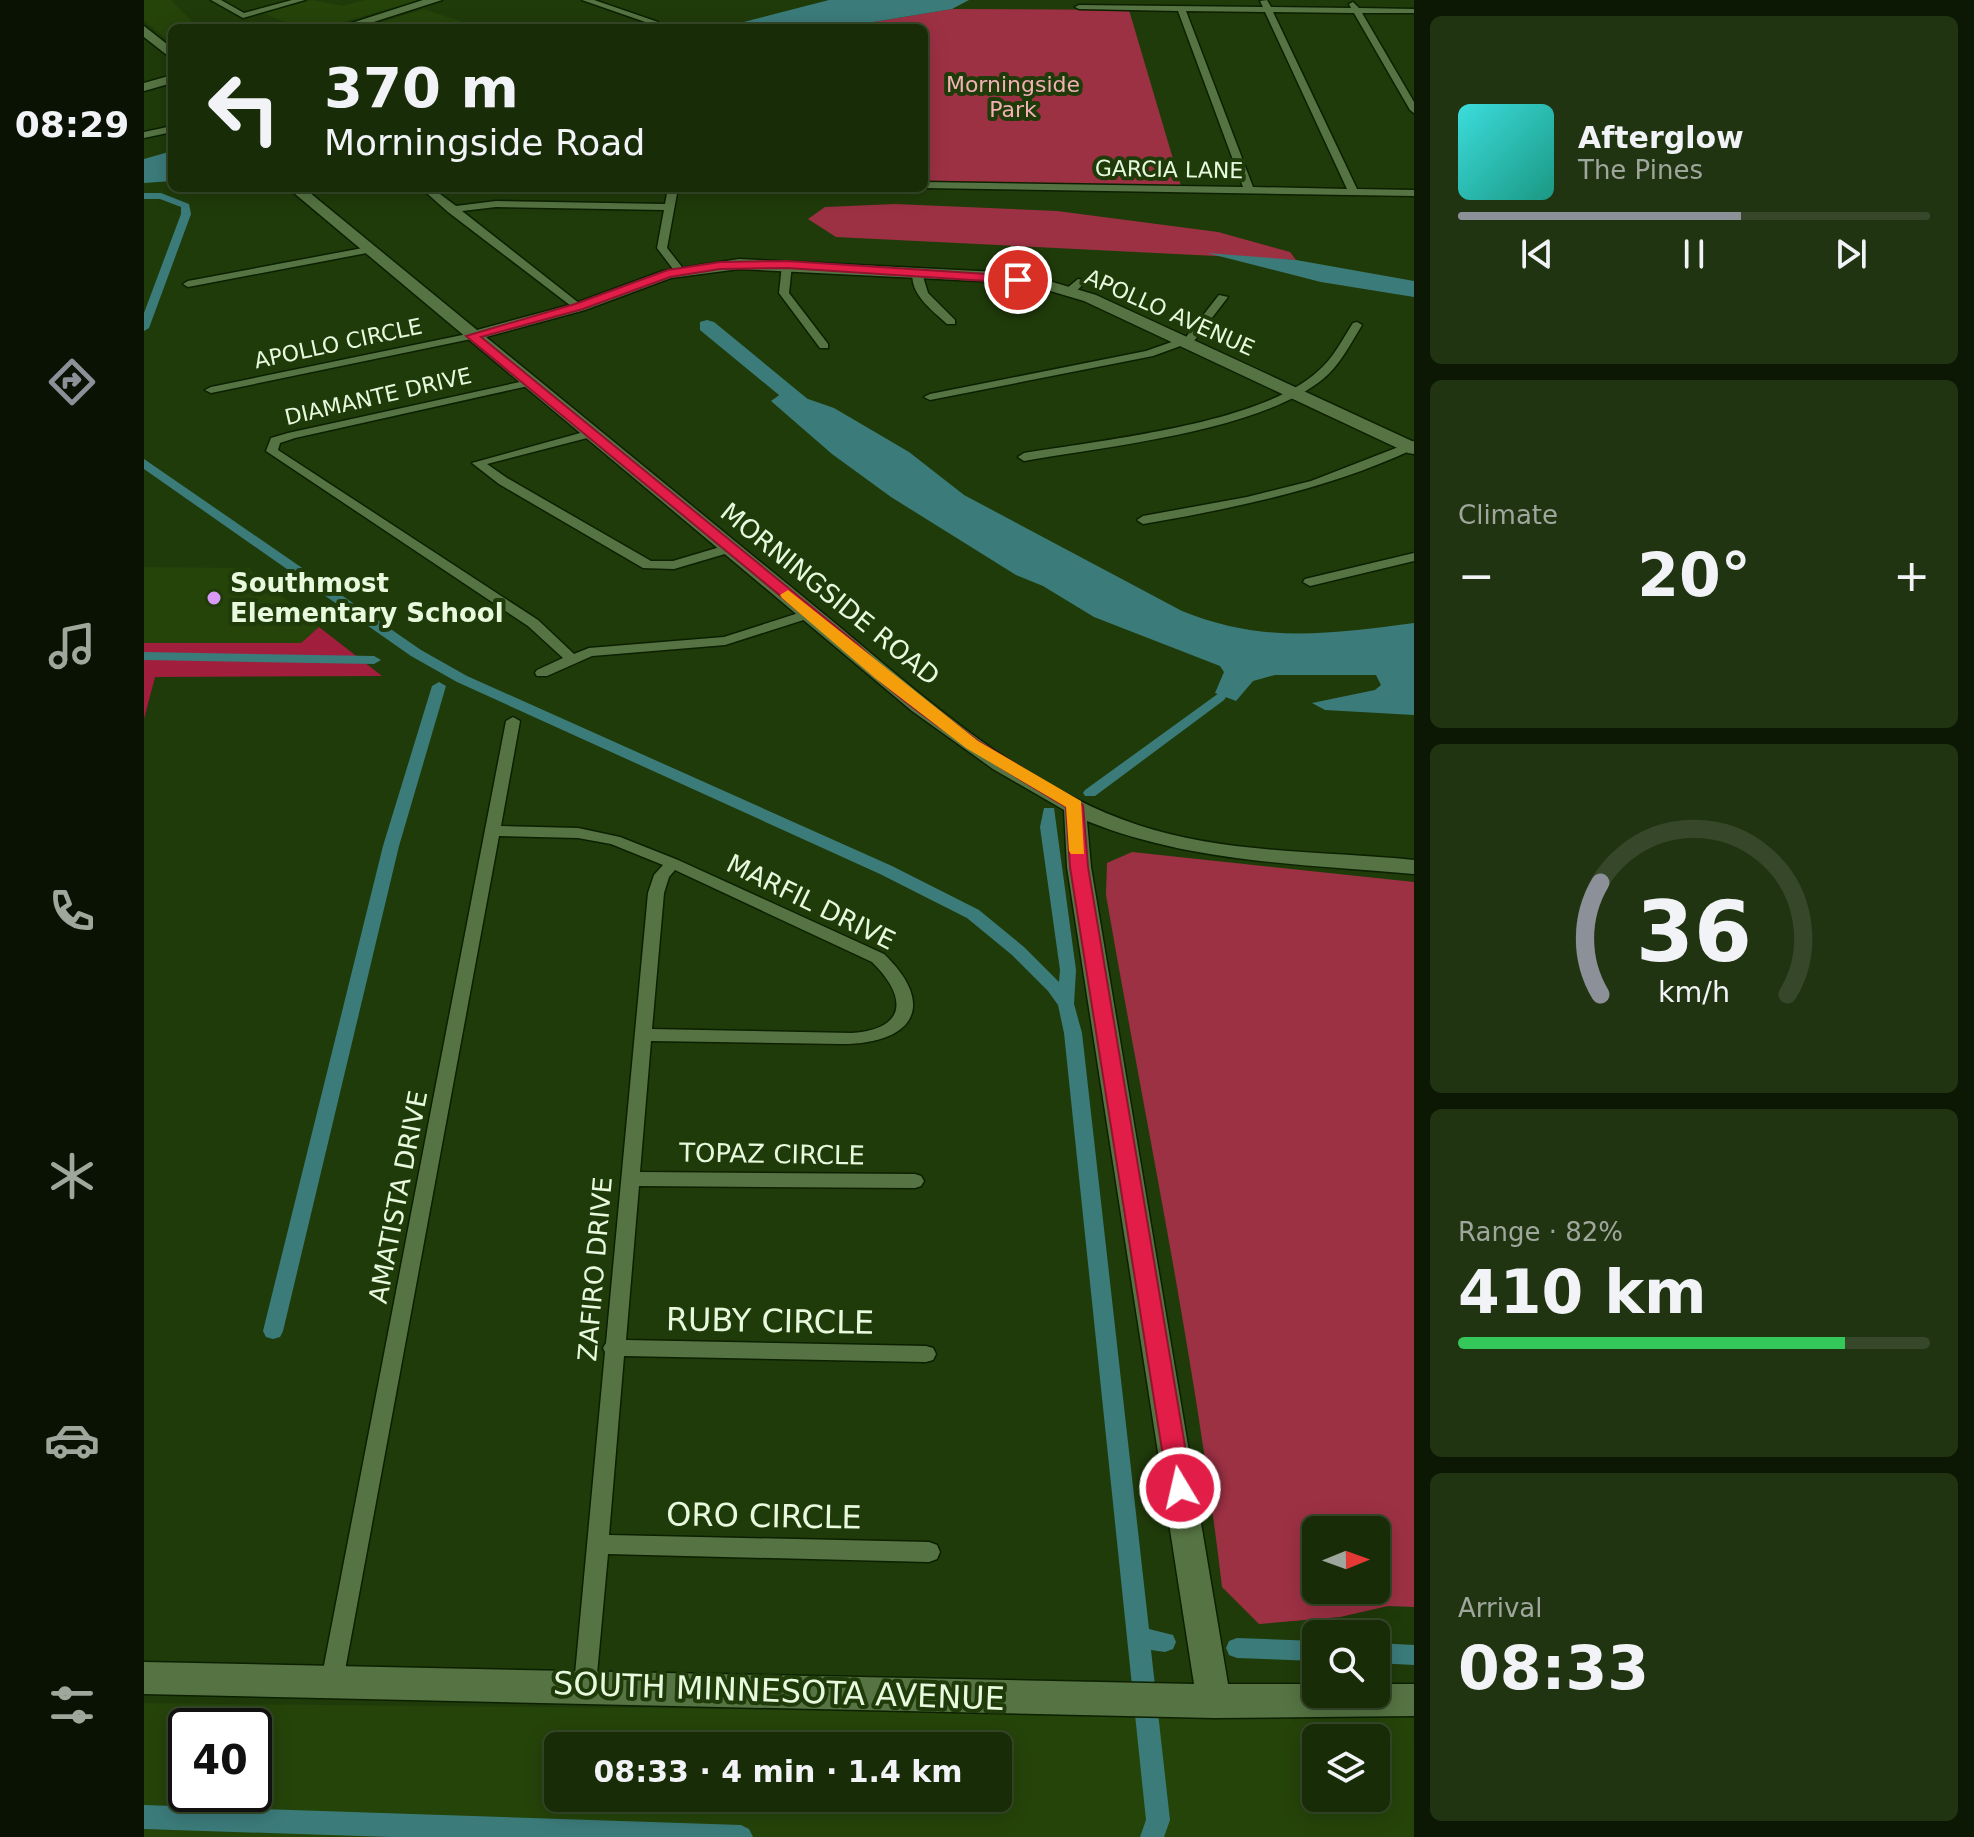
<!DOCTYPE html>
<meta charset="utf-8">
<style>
body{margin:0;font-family:"DejaVu Sans",sans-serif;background:#213412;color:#f1f3f6;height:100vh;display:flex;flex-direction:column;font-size:30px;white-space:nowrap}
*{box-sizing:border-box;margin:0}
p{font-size:26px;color:#9fa79c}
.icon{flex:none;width:44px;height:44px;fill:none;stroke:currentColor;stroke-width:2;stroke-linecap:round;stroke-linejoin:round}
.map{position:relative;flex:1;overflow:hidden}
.panel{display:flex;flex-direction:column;gap:16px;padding:16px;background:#0d1804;width:560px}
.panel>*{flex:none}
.top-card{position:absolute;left:24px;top:24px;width:760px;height:168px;border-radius:12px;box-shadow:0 4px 20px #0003,0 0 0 2px #364829;background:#182c08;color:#f1f3f6;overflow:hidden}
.needle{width:52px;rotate:89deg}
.buttons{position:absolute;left:1158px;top:1516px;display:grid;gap:16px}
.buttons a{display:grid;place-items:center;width:88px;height:88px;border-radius:12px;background:#182c08;box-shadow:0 4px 20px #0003,0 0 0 2px #364829;font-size:40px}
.speed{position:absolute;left:24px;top:1708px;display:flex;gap:16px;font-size:40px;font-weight:700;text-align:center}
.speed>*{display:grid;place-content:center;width:104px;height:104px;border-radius:50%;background:#182c08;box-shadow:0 4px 20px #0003,0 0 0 2px #364829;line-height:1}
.speed .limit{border:4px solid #111;border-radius:12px;background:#fff;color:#111}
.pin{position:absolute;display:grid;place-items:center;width:68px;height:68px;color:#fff;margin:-34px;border:4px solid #fff;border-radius:50%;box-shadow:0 2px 8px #0007}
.me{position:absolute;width:88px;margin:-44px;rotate:351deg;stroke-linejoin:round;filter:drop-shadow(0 0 6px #0008)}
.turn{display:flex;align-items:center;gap:28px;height:168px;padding:0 24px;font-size:36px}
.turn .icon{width:104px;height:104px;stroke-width:2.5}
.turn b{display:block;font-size:56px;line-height:68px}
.big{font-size:60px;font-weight:800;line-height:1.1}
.panel .card{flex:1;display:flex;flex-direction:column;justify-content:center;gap:12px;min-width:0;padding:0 28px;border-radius:12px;background:#213412}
.panel .dial{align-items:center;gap:0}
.dial svg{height:208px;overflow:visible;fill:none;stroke:#364829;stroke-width:7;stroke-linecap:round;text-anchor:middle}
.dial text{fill:#f1f3f6;stroke:none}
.song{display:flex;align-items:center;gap:24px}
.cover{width:96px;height:96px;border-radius:12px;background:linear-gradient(135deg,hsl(180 70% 55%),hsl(170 70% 35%))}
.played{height:8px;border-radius:4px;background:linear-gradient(90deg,#8c9099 60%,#364829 60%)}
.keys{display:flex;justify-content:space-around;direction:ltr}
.heat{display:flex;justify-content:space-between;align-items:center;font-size:44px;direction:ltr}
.charge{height:12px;border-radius:6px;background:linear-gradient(90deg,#34c759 82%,#364829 0)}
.trip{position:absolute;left:400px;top:1732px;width:468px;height:80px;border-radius:12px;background:#182c08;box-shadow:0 4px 20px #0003,0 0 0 2px #364829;font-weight:800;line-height:80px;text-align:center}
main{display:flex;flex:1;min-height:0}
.tabs{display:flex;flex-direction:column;width:144px;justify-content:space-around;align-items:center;background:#0a1203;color:#9fa79c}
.tabs .icon{width:56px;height:56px}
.tabs .current{color:#8c9099}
.tabs b{font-size:36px;color:#f1f3f6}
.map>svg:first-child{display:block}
.built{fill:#25440a;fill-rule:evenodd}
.green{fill:#9d3144;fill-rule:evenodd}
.forest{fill:#a11e3d}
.water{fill:#3b7c7b}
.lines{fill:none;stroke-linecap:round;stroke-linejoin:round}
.canal{fill:#3b7c7b;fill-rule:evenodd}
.river{fill:#3b7c7b;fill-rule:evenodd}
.street-casing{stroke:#0c2000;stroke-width:3}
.secondary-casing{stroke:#0c2000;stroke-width:3}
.street{fill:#567443;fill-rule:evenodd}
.secondary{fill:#567443;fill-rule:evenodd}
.route{fill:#e11d48;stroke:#92132f;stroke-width:2}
.slow{fill:#f59e0b}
.poi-dot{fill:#d99af7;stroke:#203b0a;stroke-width:3}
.labels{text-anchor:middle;stroke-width:8;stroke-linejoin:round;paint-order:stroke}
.far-park-label{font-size:22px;fill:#f3b0b5;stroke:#203b0a}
.far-street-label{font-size:22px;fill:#e8f9de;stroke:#203b0a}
.poi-label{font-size:26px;font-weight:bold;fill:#e8f9de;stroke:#203b0a;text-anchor:start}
.street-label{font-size:26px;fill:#e8f9de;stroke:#203b0a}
.near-street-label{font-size:32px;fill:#e8f9de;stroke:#203b0a}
</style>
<main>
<nav class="tabs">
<b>08:29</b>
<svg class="icon current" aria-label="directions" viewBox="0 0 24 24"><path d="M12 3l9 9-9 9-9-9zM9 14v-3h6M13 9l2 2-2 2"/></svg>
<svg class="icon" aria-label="music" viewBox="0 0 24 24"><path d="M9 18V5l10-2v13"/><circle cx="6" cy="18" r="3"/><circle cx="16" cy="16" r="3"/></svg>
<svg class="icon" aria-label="phone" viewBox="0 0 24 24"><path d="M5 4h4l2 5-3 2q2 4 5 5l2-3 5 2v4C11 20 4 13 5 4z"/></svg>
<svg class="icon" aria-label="climate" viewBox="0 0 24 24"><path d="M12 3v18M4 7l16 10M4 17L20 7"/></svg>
<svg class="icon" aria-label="car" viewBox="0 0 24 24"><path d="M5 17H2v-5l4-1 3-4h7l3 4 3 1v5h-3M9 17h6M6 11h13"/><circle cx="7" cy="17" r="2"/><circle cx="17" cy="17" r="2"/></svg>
<svg class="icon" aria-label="filters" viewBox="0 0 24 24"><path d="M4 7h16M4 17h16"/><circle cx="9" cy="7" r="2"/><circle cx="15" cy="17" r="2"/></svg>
</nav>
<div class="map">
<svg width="1270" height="1837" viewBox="0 0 1270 1837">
<rect width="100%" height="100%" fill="#203b0a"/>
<g class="built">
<polygon points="0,0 27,0 54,28 28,28 28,44 0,20"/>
<polygon points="168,0 199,6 221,0 275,0 179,28 132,28 145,24 119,13"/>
<polygon points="280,9 328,25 218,28"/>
<polygon points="0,567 104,568 175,627 157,643 0,643"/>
<path d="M0,1703L1270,1716V1837H0ZM42,1726H110V1794H42ZM1172,1738H1232V1798H1172ZM414,1746H854V1798H414Z"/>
</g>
<g class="green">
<polygon points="808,9 985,10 1037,186 780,183 780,28 693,28"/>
<polygon points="751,204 913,211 1074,232 1146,252 1152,260 692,237 664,219 681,207"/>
<path d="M988,852L1270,882V1607L1244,1606L1196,1617L1115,1624L1078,1587C1051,1355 1002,1126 962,895L963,863ZM1172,1530H1232V1590H1172Z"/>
</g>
<polygon class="forest" points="175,627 238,676 11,677 0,719 0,643 157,643"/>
<g class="water">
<polygon points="685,0 825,0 808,9 693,28 577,28"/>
<polygon points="28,151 28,181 0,183 0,159"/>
<polygon points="1063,253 1152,260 1270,281 1270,297 1177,282"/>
<path d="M641,391L690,408L765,452L820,495L1038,611C1119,644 1185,634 1270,623V715L1181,710L1168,703L1231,690L1237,685L1232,675H1131L1109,681L1092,701L1071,693L1080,672L1076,666L950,617L899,586L872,575L747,497L688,454L627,401Z"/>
</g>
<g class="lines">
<g class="canal">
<polygon points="0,193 17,193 45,204 47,214 5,328 0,331 0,313 37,214 37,207 16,199 0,199"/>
<polygon points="0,459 277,650 323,676 748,866 835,910 880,947 915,982 916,970 896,827 900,808 910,808 932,970 930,1004 938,1033 1005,1629 1029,1635 1032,1642 1029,1649 1021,1652 1007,1650 1026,1820 1020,1837 996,1837 1002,1820 920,1033 914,1005 904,991 868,955 823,918 736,874 313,682 267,656 0,469"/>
<polygon points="0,652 230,656 237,660 230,664 0,660"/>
<polygon points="295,682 302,686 255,846 139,1331 136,1337 129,1339 122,1337 119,1331 239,846 288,686"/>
<polygon points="1075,693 1080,694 1082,697 1080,700 951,796 941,796 939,793 941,790"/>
<polygon points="1093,1638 1172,1641 1172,1661 1093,1658 1085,1655 1082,1648 1085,1641"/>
<polygon points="1232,1643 1270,1645 1270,1665 1232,1663"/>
<polygon points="0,1805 597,1825 605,1829 609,1837 247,1837 0,1829"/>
</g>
<polygon class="river" points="563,320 570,322 677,410 680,414 677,418 663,418 556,330 556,322"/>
<defs>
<g id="street">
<polygon points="67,0 77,0 100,13 148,0 161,0 99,18"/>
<polygon points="438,0 450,0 514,22 507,24"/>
<path d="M1123,0L1127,7L1207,8L1205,4L1209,2L1215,8L1270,9V13H1218L1270,102V113L1266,110L1210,13L1129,12L1213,189L1270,190V196L780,188V182L1099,187L1034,11L935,9L931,7L935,5L1119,7L1116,1ZM1042,11L1121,12L1203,189L1109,187Z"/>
<polygon points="28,126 28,132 0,138 0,132"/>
<polygon points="277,188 288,188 312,206 352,201 521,204 524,188 534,188 523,248 541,271 532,273 513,248 520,210 352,207 318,211 440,307 431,309 304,212"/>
<polygon points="224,247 229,250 228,252 44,287 39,284 44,281"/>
<polygon points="643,262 648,265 645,293 684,344 684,348 676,348 635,293 638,265"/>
<path d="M769,270H777L784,293L811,320V324H803C788,310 764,293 769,270Z"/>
<polygon points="934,279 943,281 930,293 922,293 922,289"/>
<polygon points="1075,295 1084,297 1050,341 1009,356 786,400 780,397 786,394 1002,351 1042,337"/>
<path d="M1213,322L1218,325C1207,343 1196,365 1179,379C1113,432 963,446 880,461L874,457L880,453C957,440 1116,424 1173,372C1189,359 1198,340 1209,323Z"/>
<polygon points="328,333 333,336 332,338 67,393 61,390 67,387"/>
<polygon points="385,380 391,383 389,385 151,438 136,443 134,450 394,620 430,654 445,648 580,637 667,609 674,613 672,616 581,645 448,656 403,676 393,676 391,673 393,670 419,658 384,626 122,451 127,438 144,433"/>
<polygon points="447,430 453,434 451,436 343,464 363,478 507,561 529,561 586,544 592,548 591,551 530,569 499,568 355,484 328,463"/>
<path d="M1270,441V449C1184,489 1092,508 999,524L993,520L999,516L1103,497L1167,481Z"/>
<polygon points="1270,553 1270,561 1166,586 1159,582 1161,579"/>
<path d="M369,717L376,721L357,826L434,828L476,837L534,860L740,954C795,1007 767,1044 698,1044L507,1041L496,1172L771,1174L777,1176L780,1181L777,1186L771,1188L495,1186L482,1340L782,1346L789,1348L792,1354L789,1360L782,1362L480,1356L465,1535L785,1542L793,1545L796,1552L793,1559L785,1562L464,1554L452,1685L449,1692L441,1696L433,1692L430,1685L461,1352L459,1348L462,1343L504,893L510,875L519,865L467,844L434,838L355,836L199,1681L196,1688L188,1692L180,1688L177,1681L362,721ZM531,870L728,962C763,996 764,1029 708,1033L508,1029L520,893L525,877Z"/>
</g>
<g id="secondary">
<polygon points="279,0 298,0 211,28 192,28"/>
<polygon points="0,26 28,48 28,59 0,37"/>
<polygon points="28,75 28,83 0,91 0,83"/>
<path d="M144,188H160L333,330L429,304L519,271L595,259L854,272L895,278L952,295L1270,442V454L1264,453L940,301L893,287L854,282L595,269L527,278L441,310L342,337C453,428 564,519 675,610C774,691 870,783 994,825C1081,854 1180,851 1270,860V874C1160,864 1047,863 943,821L947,867L1084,1684H1172V1694H1232V1684H1270V1716L1070,1718L0,1694V1662L1050,1684L923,867L920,810L849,769L768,711Z"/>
</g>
</defs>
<use href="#street" class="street-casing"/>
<use href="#secondary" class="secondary-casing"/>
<use href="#street" class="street"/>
<use href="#secondary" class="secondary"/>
</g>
<path class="route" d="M643,261L874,276L880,280L874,283L643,268L576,269L526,277L439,309L337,337L713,644L743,672L834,741L939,805L944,867L1048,1488L1044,1495L1036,1498L1028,1495L1024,1488L926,867L922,807C844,761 768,714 702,650L322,336L431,304L524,270L576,262Z"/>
<polygon class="slow" points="644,590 834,741 937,801 940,854 927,854 925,851 922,807 822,748 731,678 638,598 636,595"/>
<circle class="poi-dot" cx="70" cy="598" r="8"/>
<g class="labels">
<g class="far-park-label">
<text x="869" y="92">Morningside<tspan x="869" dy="25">Park</tspan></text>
</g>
<g class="far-street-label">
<text transform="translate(1025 169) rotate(1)" y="8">GARCIA LANE</text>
<text transform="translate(1026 312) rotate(24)" y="8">APOLLO AVENUE</text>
<text transform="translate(194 343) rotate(-12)" y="8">APOLLO CIRCLE</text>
<text transform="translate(234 396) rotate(-13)" y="8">DIAMANTE DRIVE</text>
</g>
<g class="poi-label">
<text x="86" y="592">Southmost<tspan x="86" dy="30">Elementary School</tspan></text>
</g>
<g class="street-label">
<text transform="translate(686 594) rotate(39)" y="9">MORNINGSIDE ROAD</text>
<text transform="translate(667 902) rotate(26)" y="9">MARFIL DRIVE</text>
<text transform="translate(628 1154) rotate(1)" y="9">TOPAZ CIRCLE</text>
<text transform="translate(254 1197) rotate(-79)" y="9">AMATISTA DRIVE</text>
<text transform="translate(451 1269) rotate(-85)" y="9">ZAFIRO DRIVE</text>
</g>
<g class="near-street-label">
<text transform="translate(626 1321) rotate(1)" y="11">RUBY CIRCLE</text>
<text transform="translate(620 1516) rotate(1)" y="11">ORO CIRCLE</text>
<text transform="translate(635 1691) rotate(2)" y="11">SOUTH MINNESOTA AVENUE</text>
</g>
</g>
</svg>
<div class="buttons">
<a><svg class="needle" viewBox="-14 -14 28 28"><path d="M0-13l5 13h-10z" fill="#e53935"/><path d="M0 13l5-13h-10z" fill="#9fa79c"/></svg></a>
<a><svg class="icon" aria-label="search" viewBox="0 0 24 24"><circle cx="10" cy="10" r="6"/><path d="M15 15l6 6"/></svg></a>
<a><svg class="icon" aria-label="layers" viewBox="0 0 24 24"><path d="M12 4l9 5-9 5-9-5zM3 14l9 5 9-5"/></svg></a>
</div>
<div class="speed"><div class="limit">40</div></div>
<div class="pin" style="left:874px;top:280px;background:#d93025"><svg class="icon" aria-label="arrive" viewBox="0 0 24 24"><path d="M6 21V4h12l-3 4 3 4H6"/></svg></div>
<svg class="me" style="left:1036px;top:1488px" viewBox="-20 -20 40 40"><circle r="17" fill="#e11d48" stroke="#fff" stroke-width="3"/><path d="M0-11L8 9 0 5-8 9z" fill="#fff"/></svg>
<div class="trip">08:33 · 4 min · 1.4 km</div>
<div class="top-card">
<div class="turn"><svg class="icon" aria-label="left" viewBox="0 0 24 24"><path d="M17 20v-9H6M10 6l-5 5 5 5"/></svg><div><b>370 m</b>Morningside Road</div></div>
</div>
</div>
<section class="panel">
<div class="card">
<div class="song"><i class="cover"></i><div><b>Afterglow</b><p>The Pines</p></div></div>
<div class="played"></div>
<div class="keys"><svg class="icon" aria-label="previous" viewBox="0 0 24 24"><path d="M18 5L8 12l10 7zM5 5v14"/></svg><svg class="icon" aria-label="pause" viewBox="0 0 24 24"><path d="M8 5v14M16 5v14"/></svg><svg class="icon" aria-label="next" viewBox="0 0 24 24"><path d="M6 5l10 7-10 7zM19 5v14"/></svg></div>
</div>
<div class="card"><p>Climate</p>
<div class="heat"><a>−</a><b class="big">20°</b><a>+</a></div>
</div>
<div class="card dial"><svg viewBox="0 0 100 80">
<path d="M14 69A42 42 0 1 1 86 69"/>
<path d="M14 69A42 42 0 0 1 14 26" stroke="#8c9099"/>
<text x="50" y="56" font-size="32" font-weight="700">36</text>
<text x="50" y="72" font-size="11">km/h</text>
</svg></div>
<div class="card"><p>Range · 82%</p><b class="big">410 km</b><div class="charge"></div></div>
<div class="card"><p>Arrival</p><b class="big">08:33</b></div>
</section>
</main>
